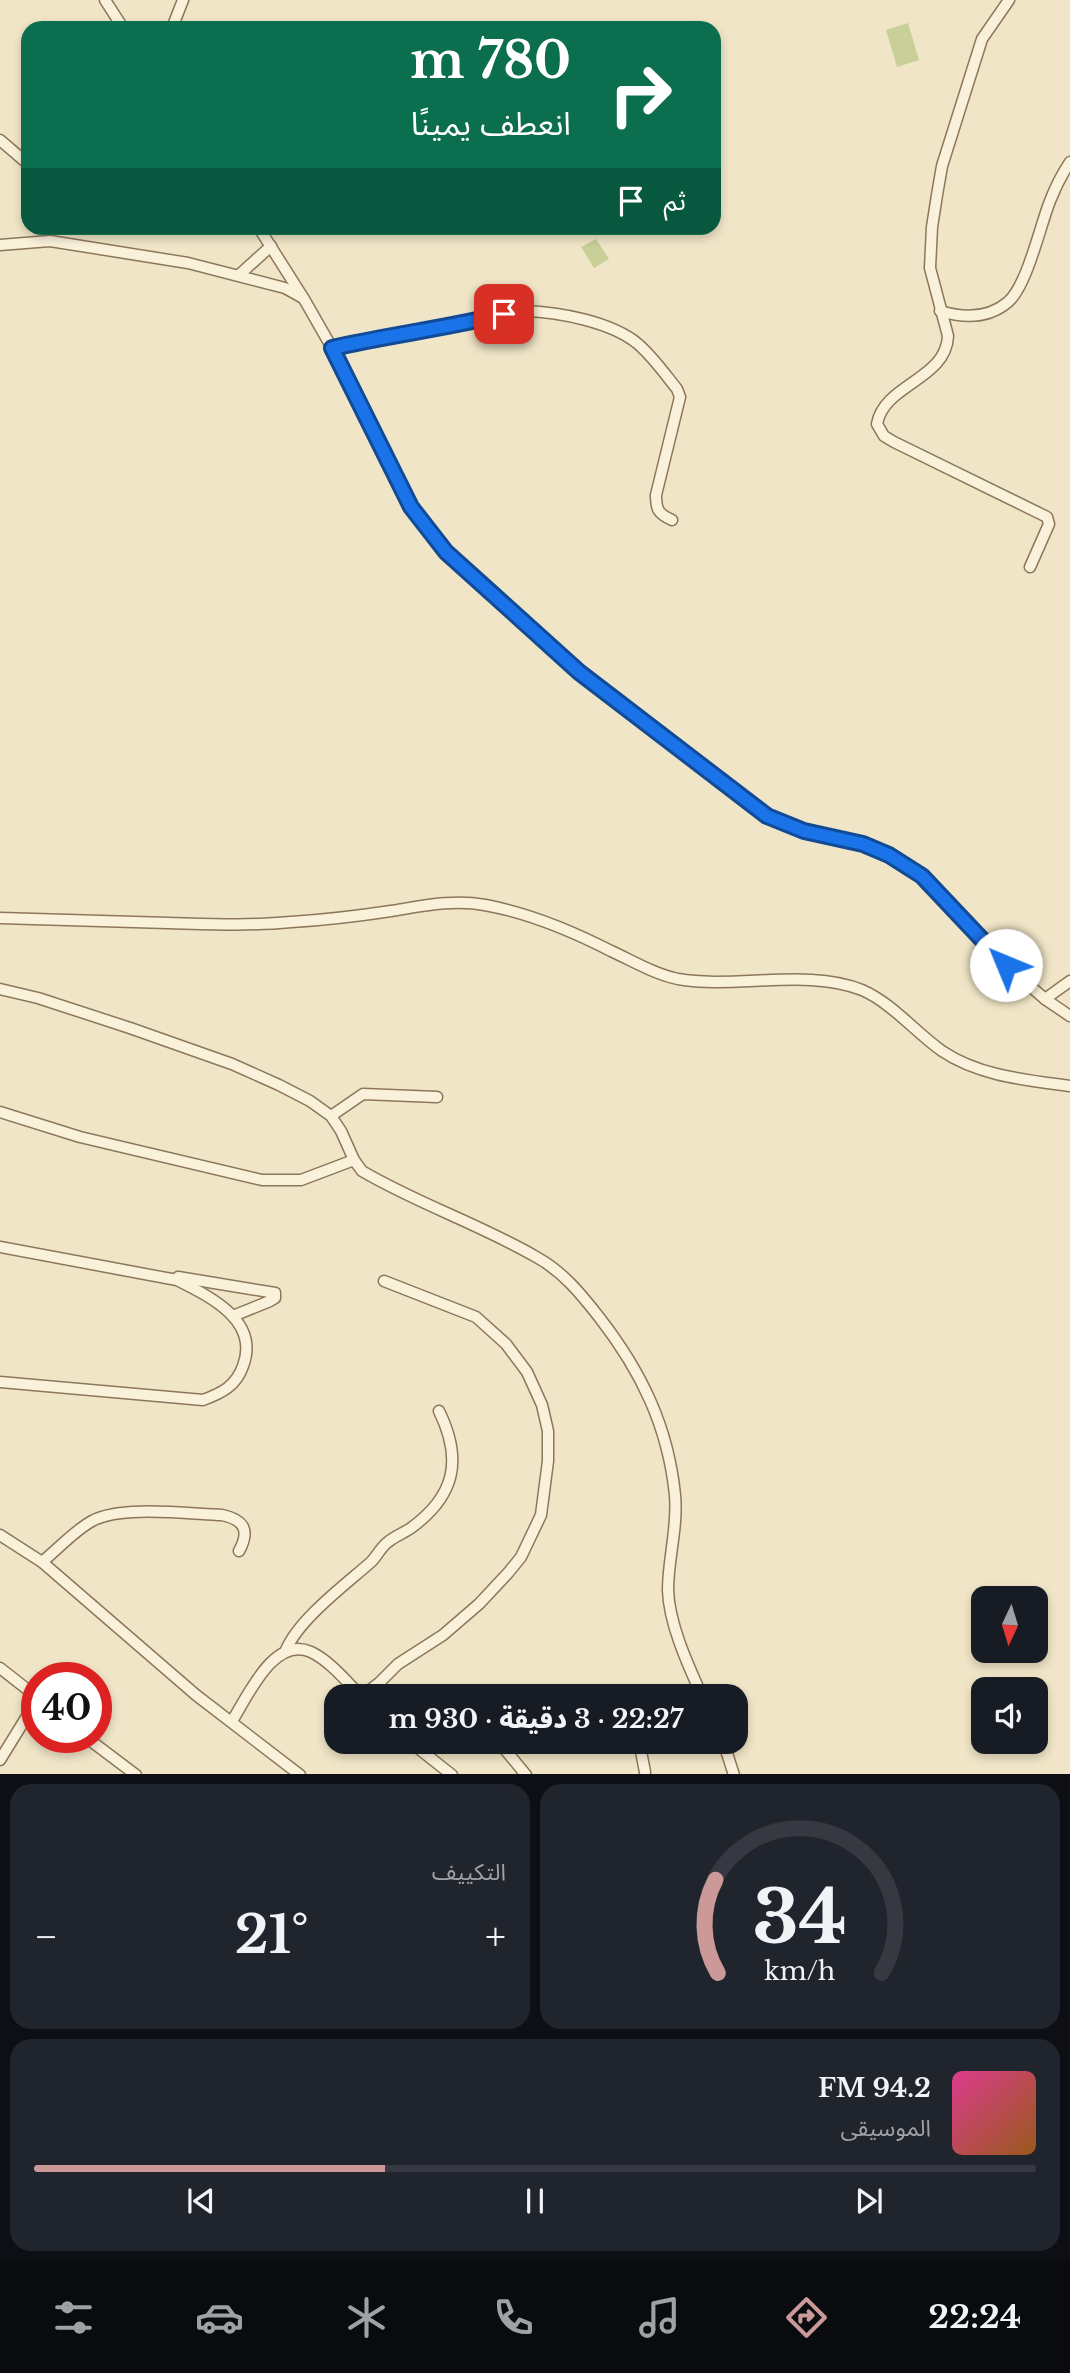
<!DOCTYPE html>
<html lang="ar">
<meta charset="utf-8">
<style>
body{margin:0;font-family:"Libre Baskerville","Noto Sans Arabic",serif;background:#20242c;color:#f1f3f6;direction:rtl;height:100vh;display:flex;flex-direction:column;font-size:26px;white-space:nowrap}
*{box-sizing:border-box;margin:0}
p{font-size:23px;color:#9ea1a6}
.icon{flex:none;width:38px;height:38px;fill:none;stroke:currentColor;stroke-width:2;stroke-linecap:round;stroke-linejoin:round}
.map{position:relative;height:1774px;overflow:hidden;direction:ltr}
.sheet{display:flex;flex-direction:column;gap:10px;padding:10px;background:#0d0f14;flex:1}
.sheet>*{flex:none}
.top-card{position:absolute;left:21px;top:21px;width:700px;height:214px;border-radius:21px;box-shadow:0 4px 10px #0003;direction:rtl;background:#0b6e4f;color:#fff;overflow:hidden}
.needle{width:46px;rotate:184deg}
.controls{position:absolute;left:971px;top:1586px;display:grid;gap:14px}
.controls a{display:grid;place-items:center;width:77px;height:77px;border-radius:14px;background:#171b24;box-shadow:0 4px 10px #0003;font-size:35px}
.speed{position:absolute;left:21px;top:1662px;display:flex;gap:14px;font-size:35px;font-weight:700;text-align:center}
.speed>*{display:grid;place-content:center;width:91px;height:91px;border-radius:50%;background:#171b24;box-shadow:0 4px 10px #0003;line-height:1}
.speed .limit{border:10px solid #d22;background:#fff;color:#111}
.pin{position:absolute;display:grid;place-items:center;width:60px;height:60px;color:#fff;margin:-30px;border-radius:14px;box-shadow:0 4px 10px #0006}
.me{position:absolute;width:77px;margin:-38px;rotate:315deg;stroke-linejoin:round;filter:drop-shadow(0 0 5px #0008)}
.turn{display:flex;align-items:center;gap:24px;height:147px;padding:0 35px;font-size:32px}
.turn .icon{width:91px;height:91px;stroke-width:2.5}
.turn b{display:block;font-size:49px;line-height:60px}
.then{display:flex;align-items:center;height:66px;padding:0 35px;background:#0003;gap:14px;font-size:26px}
.big{font-size:52px;font-weight:800;line-height:1.1}
.sheet .tile{flex:1;display:flex;flex-direction:column;justify-content:center;gap:10px;min-width:0;padding:0 24px;border-radius:21px;background:#20242c}
.sheet .dial{align-items:center;gap:0}
.dial svg{height:182px;overflow:visible;fill:none;stroke:#363941;stroke-width:7;stroke-linecap:round;text-anchor:middle}
.dial text{fill:#f1f3f6;stroke:none}
.song{display:flex;align-items:center;gap:21px}
.cover{width:84px;height:84px;border-radius:10px;background:linear-gradient(135deg,hsl(330 70% 55%),hsl(30 70% 35%))}
.played{height:7px;border-radius:4px;background:linear-gradient(90deg,#c99 35%,#363941 35%)}
.keys{display:flex;justify-content:space-around;direction:ltr}
.heat{display:flex;justify-content:space-between;align-items:center;font-size:38px;direction:ltr}
.sheet .tiles{flex:1;display:grid;gap:10px;grid-template-columns:1fr 1fr}
.tile:last-child{grid-column:span 2}
.trip{position:absolute;left:324px;top:1684px;width:424px;height:70px;border-radius:21px;background:#171b24;box-shadow:0 4px 10px #0003;font-weight:800;line-height:70px;text-align:center;direction:rtl}
.menu{display:flex;height:112px;justify-content:space-around;align-items:center;background:#090b0e;color:#9ea1a6}
.menu .icon{width:49px;height:49px}
.menu .current{color:#c99}
.menu b{font-size:32px;color:#f1f3f6}
.map>svg:first-child{display:block}
.green{fill:#c8cf99}
.lines{fill:none;stroke-linecap:round;stroke-linejoin:round}
.minor-casing{stroke:#8d775b;stroke-width:13}
.minor{stroke:#faf1da;stroke-width:10}
.route-casing{stroke:#114b97;stroke-width:18}
.route{stroke:#1a73e8;stroke-width:12}
</style>
<div class="map">
<svg width="1070" height="1775" viewBox="0 0 1070 1775">
<rect width="100%" height="100%" fill="#f0e5c6"/>
<g class="green">
<polygon points="908,23 919,60 897,67 886,30"/>
<polygon points="596,239 609,259 594,268 581,247"/>
</g>
<g class="lines">
<defs>
<g id="minor">
<polyline points="105,0 123,28"/>
<path d="M1009,0L982,39L942,166L937,195L932,227L930,268L948,336C946,380 884,384 877,424L884,436L894,442L1047,517L1049,524L1030,567"/>
<polyline points="172,28 183,0"/>
<polyline points="0,140 28,164"/>
<polyline points="259,228 304,299 332,348 412,507 446,552 579,672 767,815 804,831 863,844 910,867 956,911 991,952 1045,999 1070,1016"/>
<polyline points="0,245 50,241 188,263 285,288 303,298"/>
<polyline points="239,275 271,246"/>
<path d="M940,311C963,318 988,319 1008,302C1027,286 1040,226 1050,201C1055,188 1062,174 1070,162"/>
<path d="M332,348L525,311C559,312 612,322 638,344C653,357 665,374 677,389L680,397L656,495C656,509 658,514 672,520"/>
<path d="M0,918C56,920 112,921 168,923C208,924 250,926 291,922C324,920 358,916 391,911C422,906 454,899 485,905C529,913 572,931 611,951C633,961 654,974 678,979C734,989 809,968 862,990C892,1003 915,1032 942,1051C979,1076 1026,1080 1070,1086"/>
<path d="M0,989L38,998L130,1028L232,1064L279,1085L310,1101L331,1116L341,1131L354,1160L362,1171C418,1204 482,1225 538,1258C563,1272 581,1294 599,1317C641,1371 668,1426 675,1495C678,1528 668,1558 668,1590C669,1624 688,1665 702,1696"/>
<polyline points="1045,999 1070,981"/>
<polyline points="0,1112 80,1137 262,1180 301,1180 354,1160"/>
<polyline points="331,1116 363,1094 437,1097"/>
<path d="M0,1247L177,1280C211,1297 260,1321 243,1366C236,1386 222,1393 203,1400L0,1382"/>
<polyline points="178,1277 275,1293 275,1298 270,1301 233,1316"/>
<polyline points="0,1535 42,1562 196,1695 300,1775"/>
<path d="M42,1562C58,1549 74,1531 92,1521C120,1505 190,1514 222,1515C245,1520 250,1531 239,1551"/>
<path d="M286,1650C299,1619 345,1585 371,1562C377,1556 381,1547 388,1542C395,1536 404,1533 411,1528C455,1496 463,1460 439,1411"/>
<polyline points="0,1668 37,1697"/>
<polyline points="362,1696 379,1683 398,1664 443,1635 479,1604 508,1573 521,1557 541,1515 548,1461 548,1431 542,1405 527,1372 506,1344 476,1317 384,1281"/>
<path d="M232,1721C248,1696 274,1635 311,1652C330,1661 346,1681 361,1696"/>
<polyline points="87,1738 136,1775"/>
<polyline points="409,1741 452,1775"/>
<polyline points="498,1741 526,1775"/>
<polyline points="639,1741 645,1772"/>
<polyline points="723,1741 734,1775"/>
<polyline points="0,1760 37,1700"/>
</g>
</defs>
<use href="#minor" class="minor-casing"/>
<use href="#minor" class="minor"/>
</g>
<g class="lines">
<defs>
<path id="route" d="M504,314C447,328 389,335 332,348L411,507L446,552L579,672L767,816L804,831L863,844L889,855L922,876L1006,965"/>
</defs>
<use href="#route" class="route-casing"/>
<use href="#route" class="route"/>
</g>
</svg>
<div class="controls">
<a><svg class="needle" viewBox="-14 -14 28 28"><path d="M0-13l5 13h-10z" fill="#e53935"/><path d="M0 13l5-13h-10z" fill="#9ea1a6"/></svg></a>
<a><svg class="icon" aria-label="sound" viewBox="0 0 24 24"><path d="M4 9h4l5-4v14l-5-4H4zM17 9q2 3 0 6"/></svg></a>
</div>
<div class="speed"><div class="limit">40</div></div>
<div class="pin" style="left:504px;top:314px;background:#d93025"><svg class="icon" aria-label="arrive" viewBox="0 0 24 24"><path d="M6 21V4h12l-3 4 3 4H6"/></svg></div>
<svg class="me" style="left:1006px;top:965px" viewBox="-20 -20 40 40"><circle r="19" fill="#fff"/><path d="M0-13L10 11 0 6-10 11z" fill="#1a73e8"/></svg>
<div class="trip">22:27 · 3 دقيقة · 930 m</div>
<div class="top-card">
<div class="turn"><svg class="icon" aria-label="right" viewBox="0 0 24 24"><path d="M7 20v-9h11M14 6l5 5-5 5"/></svg><div><b>780 m</b>انعطف يمينًا</div></div>
<div class="then">ثم<svg class="icon" aria-label="arrive" viewBox="0 0 24 24"><path d="M6 21V4h12l-3 4 3 4H6"/></svg></div>
</div>
</div>
<section class="sheet">
<div class="tiles">
<div class="tile dial"><svg viewBox="0 0 100 80">
<path d="M14 69A42 42 0 1 1 86 69"/>
<path d="M14 69A42 42 0 0 1 13 28" stroke="#c99"/>
<text x="50" y="56" font-size="32" font-weight="700">34</text>
<text x="50" y="72" font-size="11">km/h</text>
</svg></div>
<div class="tile"><p>التكييف</p>
<div class="heat"><a>−</a><b class="big">21°</b><a>+</a></div>
</div>
<div class="tile">
<div class="song"><i class="cover"></i><div><b>94.2 FM</b><p>الموسيقى</p></div></div>
<div class="played"></div>
<div class="keys"><svg class="icon" aria-label="previous" viewBox="0 0 24 24"><path d="M18 5L8 12l10 7zM5 5v14"/></svg><svg class="icon" aria-label="pause" viewBox="0 0 24 24"><path d="M8 5v14M16 5v14"/></svg><svg class="icon" aria-label="next" viewBox="0 0 24 24"><path d="M6 5l10 7-10 7zM19 5v14"/></svg></div>
</div>
</div>
</section>
<nav class="menu">
<b>22:24</b>
<svg class="icon current" aria-label="directions" viewBox="0 0 24 24"><path d="M12 3l9 9-9 9-9-9zM9 14v-3h6M13 9l2 2-2 2"/></svg>
<svg class="icon" aria-label="music" viewBox="0 0 24 24"><path d="M9 18V5l10-2v13"/><circle cx="6" cy="18" r="3"/><circle cx="16" cy="16" r="3"/></svg>
<svg class="icon" aria-label="phone" viewBox="0 0 24 24"><path d="M5 4h4l2 5-3 2q2 4 5 5l2-3 5 2v4C11 20 4 13 5 4z"/></svg>
<svg class="icon" aria-label="climate" viewBox="0 0 24 24"><path d="M12 3v18M4 7l16 10M4 17L20 7"/></svg>
<svg class="icon" aria-label="car" viewBox="0 0 24 24"><path d="M5 17H2v-5l4-1 3-4h7l3 4 3 1v5h-3M9 17h6M6 11h13"/><circle cx="7" cy="17" r="2"/><circle cx="17" cy="17" r="2"/></svg>
<svg class="icon" aria-label="filters" viewBox="0 0 24 24"><path d="M4 7h16M4 17h16"/><circle cx="9" cy="7" r="2"/><circle cx="15" cy="17" r="2"/></svg>
</nav>
